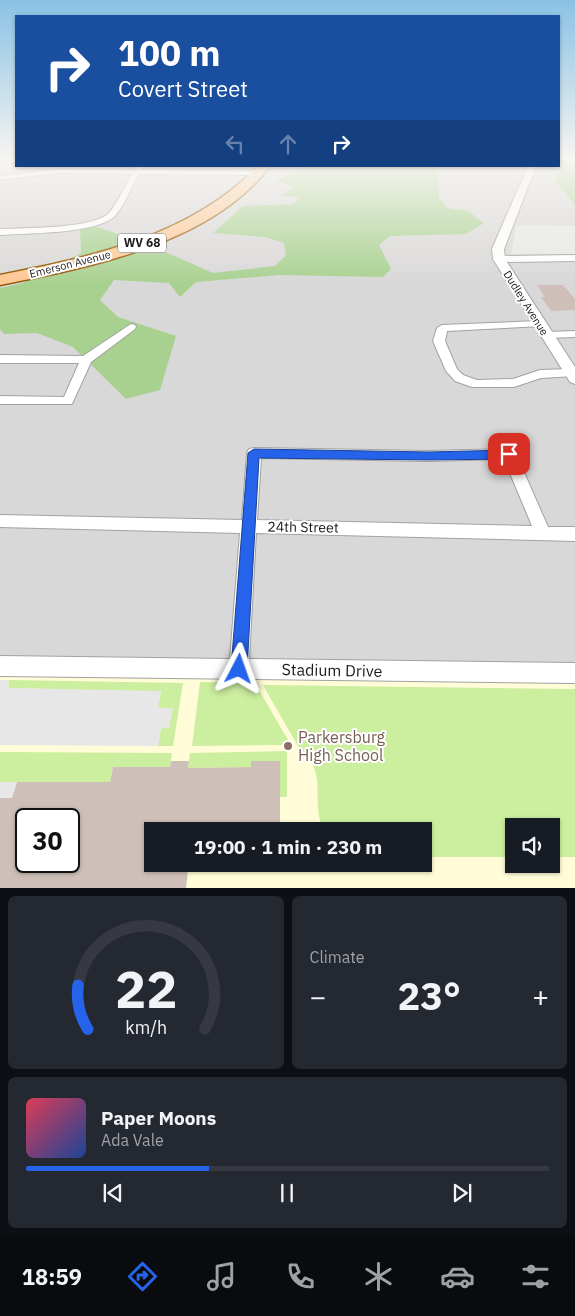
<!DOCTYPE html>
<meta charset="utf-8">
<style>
body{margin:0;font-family:"IBM Plex Sans",sans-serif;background:#242831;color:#f1f3f6;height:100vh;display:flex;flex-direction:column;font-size:19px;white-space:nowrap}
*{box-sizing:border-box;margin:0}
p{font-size:16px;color:#9ea1a6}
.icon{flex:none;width:28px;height:28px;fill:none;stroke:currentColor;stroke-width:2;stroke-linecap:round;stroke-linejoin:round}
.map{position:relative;height:888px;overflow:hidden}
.drawer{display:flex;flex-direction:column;gap:8px;padding:8px;background:#0d0f14;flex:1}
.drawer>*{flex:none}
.guide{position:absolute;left:15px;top:15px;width:545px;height:152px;border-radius:0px;box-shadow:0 1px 4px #0004;background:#1a4fa0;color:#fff;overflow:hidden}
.tools{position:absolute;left:505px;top:818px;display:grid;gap:10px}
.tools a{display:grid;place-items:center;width:55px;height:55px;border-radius:0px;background:#171b24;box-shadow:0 1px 4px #0004;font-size:25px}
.speed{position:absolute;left:15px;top:808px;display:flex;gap:10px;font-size:25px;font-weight:700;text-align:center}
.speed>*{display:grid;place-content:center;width:65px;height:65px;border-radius:50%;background:#171b24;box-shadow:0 1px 4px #0004;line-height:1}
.speed .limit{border:2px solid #111;border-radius:8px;background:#fff;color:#111}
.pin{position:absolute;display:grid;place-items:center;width:42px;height:42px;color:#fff;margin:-21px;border-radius:10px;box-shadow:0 2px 8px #0006}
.me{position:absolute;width:55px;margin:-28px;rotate:4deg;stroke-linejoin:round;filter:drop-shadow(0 0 4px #0008)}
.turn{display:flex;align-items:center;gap:18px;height:105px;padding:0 20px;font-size:22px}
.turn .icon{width:65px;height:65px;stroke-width:2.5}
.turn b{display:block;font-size:35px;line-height:42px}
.lanes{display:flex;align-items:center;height:48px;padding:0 20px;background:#0003;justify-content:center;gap:25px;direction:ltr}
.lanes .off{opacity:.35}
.big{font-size:38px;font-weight:700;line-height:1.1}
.drawer .tile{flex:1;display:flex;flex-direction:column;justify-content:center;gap:8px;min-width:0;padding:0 18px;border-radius:8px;background:#242831}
.drawer .dial{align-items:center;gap:0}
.dial svg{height:130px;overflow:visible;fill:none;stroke:#363941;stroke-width:7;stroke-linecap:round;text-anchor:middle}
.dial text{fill:#f1f3f6;stroke:none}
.song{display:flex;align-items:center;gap:15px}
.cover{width:60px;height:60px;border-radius:8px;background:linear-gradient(135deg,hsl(350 70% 55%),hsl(220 70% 35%))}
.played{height:5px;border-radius:2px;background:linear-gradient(90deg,#2563eb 35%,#363941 35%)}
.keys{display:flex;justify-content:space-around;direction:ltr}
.heat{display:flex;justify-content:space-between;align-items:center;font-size:28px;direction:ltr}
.drawer .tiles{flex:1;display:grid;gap:8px;grid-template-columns:1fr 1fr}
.tile:last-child{grid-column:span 2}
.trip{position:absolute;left:144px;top:822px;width:288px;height:50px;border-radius:0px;background:#171b24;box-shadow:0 1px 4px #0004;font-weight:700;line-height:50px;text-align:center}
.tab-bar{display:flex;height:80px;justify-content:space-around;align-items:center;background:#090b0e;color:#9ea1a6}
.tab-bar .icon{width:35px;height:35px}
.tab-bar .active{color:#2563eb}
.tab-bar b{font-size:22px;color:#f1f3f6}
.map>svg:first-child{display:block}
.residential{fill:#d9d8d8}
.education{fill:#fffcd7;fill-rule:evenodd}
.grass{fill:#ccee9f}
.forest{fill:#a8d190}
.parking{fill:#e7e7e7}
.building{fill:#cec0b8;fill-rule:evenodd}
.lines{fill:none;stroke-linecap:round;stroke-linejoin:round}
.minor-casing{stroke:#a2a2a2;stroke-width:2}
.tertiary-casing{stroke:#a2a2a2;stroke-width:2}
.primary-casing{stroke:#925600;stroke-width:3}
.minor{fill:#fff;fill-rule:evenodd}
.tertiary{fill:#fff;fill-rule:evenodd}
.primary{fill:#ffc893;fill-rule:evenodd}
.route{fill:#2563eb;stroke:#184099}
.education-dot{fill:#8d6e63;stroke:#fff;stroke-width:2}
.labels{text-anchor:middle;stroke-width:4;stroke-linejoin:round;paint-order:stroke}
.far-street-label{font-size:11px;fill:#1b1b1b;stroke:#fff}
.shield{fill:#fff;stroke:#5f5f5f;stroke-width:1}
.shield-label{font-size:12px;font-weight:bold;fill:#1b1b1b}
.street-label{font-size:14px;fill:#1b1b1b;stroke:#fff}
.near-street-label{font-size:16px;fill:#1b1b1b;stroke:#fff}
.near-education-label{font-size:16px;fill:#785e54;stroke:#fff;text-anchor:start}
</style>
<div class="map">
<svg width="575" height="889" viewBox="0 0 575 889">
<rect width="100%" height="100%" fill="#eee8df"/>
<polygon class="residential" points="0,160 16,160 16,166 559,166 559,160 575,160 575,673 0,666"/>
<path class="education" d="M0,666L575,673V888L0,889ZM26,819H69V861H26ZM514,826H551V864H514ZM152,831H422V864H152Z"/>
<g class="grass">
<polygon points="9,680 183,683 173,746 158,746 161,728 169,728 172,708 160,708 158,705 161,692 9,688 8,685"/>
<polygon points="200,682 255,683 288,740 286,745 192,746"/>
<path d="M263,685L575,689V857H551V826H514V857H423L422,831H325C308,804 331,773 299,748Z"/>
<polygon points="287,751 287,797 280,797 251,762 251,767 188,768 190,753"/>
<polygon points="0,752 172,753 170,767 113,767 110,782 0,782"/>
<polygon points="180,864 286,864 286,865 180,869"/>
</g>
<g class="forest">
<polygon points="559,160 575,160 575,205 556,182"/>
<polygon points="310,166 438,166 439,198 447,208 468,211 484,223 466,234 390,236 379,245 391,269 383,277 280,275 196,282 180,297 169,283 114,280 100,300 118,317 176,336 160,390 126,399 73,347 37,333 4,334 0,329 0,288 23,283 81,253 80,228 92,225 154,247 213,273 275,266 286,255 284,243 265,237 213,233 243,206 293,204 301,197 281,196 294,186 275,181"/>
</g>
<g class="parking">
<polygon points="516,225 575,226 575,254 511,254"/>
<polygon points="0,680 9,680 8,685 9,688 161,691 158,705 160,708 173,708 169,728 161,728 158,746 0,745"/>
<polygon points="0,782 17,782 12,798 0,801"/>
</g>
<g class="building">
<polygon points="537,285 563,285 575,299 575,310 551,311 541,297 545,297"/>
<path d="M171,761H189L188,768L251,767V761H280V831H152V864H180V869H188L186,889H0V798H12L17,782H110L113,767H170ZM26,819H69V861H26Z"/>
</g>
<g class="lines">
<defs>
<g id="minor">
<path d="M137,166H143L142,170L258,171L262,173L258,175L139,174C134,183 121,211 114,217C94,234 27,233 0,235V229C25,228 89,229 108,214C116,206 126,184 132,174L59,173L0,180V176L59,169L135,170Z"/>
<polygon points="575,255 575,261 499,262 494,259 499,256"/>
<polygon points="539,321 543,322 544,324 543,326 447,331 445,341 457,369 463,375 477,380 513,379 540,370 571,369 575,370 575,376 541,378 514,387 472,387 455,381 446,371 433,341 437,328 442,325"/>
<polygon points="131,324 135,325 136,327 135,329 91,362 72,404 0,404 0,396 64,397 79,363 0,363 0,355 83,356"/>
<polygon points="575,331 575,337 546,338 540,335 546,332"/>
<path d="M254,448L429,451L509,449L514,450L516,454L548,527H575V541L256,533L249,659L575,663V683L0,676V656L230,659L240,533L0,527V515L242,520L247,453L249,449ZM261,458L429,461L504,459L532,526L257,520Z"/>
</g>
<polygon id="tertiary" points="528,166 536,166 504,249 505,259 575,367 575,384 570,382 493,259 492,249"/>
<path id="primary" d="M258,166H270C211,244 90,267 0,285V275C92,257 191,236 258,166Z"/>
</defs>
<use href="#minor" class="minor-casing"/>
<use href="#tertiary" class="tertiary-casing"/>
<use href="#primary" class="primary-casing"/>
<use href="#minor" class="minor"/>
<use href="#tertiary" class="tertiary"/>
<use href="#primary" class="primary"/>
</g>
<linearGradient id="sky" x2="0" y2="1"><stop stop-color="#89c2e5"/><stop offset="0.56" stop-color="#f7f5f1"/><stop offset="1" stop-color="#f7f5f1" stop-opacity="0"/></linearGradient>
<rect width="575" height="284" fill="url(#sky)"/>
<polygon class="route" points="254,449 429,452 509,450 515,454 509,459 429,460 259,458 247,669 245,675 239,677 233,675 231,669 248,453"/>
<circle class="education-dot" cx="288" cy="746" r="5"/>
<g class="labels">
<g class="far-street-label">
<text transform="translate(70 264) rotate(-14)" y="4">Emerson Avenue</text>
<text transform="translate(526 303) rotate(58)" y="4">Dudley Avenue</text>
</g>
<rect class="shield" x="118" y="233.5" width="48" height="19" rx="4"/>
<g class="shield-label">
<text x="142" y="247">WV 68</text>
</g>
<g class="street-label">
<text transform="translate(303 527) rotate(1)" y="5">24th Street</text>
</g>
<g class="near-street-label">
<text transform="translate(332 670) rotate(1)" y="6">Stadium Drive</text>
</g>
<g class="near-education-label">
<text x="298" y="743">Parkersburg<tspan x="298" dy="18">High School</tspan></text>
</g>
</g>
</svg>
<div class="tools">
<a><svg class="icon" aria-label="sound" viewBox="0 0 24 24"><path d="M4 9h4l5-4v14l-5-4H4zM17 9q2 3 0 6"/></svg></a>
</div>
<div class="speed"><div class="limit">30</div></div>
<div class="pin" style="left:509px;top:454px;background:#d93025"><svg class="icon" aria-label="arrive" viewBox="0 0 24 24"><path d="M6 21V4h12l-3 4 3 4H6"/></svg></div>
<svg class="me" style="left:239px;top:669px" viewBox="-20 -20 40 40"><path d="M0-17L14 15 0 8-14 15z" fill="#2563eb" stroke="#fff" stroke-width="4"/></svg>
<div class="trip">19:00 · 1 min · 230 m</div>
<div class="guide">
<div class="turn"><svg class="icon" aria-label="right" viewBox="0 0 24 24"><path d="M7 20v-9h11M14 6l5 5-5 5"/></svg><div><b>100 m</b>Covert Street</div></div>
<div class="lanes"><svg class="icon off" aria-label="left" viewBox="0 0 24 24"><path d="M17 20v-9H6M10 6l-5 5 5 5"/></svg><svg class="icon off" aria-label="ahead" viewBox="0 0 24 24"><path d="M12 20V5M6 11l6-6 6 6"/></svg><svg class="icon" aria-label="right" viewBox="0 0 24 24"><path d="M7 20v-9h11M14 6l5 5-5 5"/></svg></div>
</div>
</div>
<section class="drawer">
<div class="tiles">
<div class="tile dial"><svg viewBox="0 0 100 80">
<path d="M14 69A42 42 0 1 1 86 69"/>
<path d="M14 69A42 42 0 0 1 8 42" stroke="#2563eb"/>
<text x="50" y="56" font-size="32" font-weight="700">22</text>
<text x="50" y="72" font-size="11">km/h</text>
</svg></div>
<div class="tile"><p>Climate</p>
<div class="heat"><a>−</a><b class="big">23°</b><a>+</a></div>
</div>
<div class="tile">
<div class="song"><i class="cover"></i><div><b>Paper Moons</b><p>Ada Vale</p></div></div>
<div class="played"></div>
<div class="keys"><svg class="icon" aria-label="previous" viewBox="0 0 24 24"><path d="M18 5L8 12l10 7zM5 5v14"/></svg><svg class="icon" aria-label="pause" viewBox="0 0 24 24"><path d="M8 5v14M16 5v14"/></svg><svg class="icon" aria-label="next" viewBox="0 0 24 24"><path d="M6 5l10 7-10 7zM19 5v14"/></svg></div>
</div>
</div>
</section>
<nav class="tab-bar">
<b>18:59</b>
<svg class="icon active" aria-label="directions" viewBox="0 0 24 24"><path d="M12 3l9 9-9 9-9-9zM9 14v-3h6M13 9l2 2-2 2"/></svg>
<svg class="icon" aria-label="music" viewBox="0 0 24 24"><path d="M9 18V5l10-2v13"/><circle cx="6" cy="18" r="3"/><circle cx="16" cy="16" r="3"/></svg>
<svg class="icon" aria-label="phone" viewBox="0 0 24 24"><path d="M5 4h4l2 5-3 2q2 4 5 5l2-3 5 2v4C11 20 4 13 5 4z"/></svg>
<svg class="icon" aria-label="climate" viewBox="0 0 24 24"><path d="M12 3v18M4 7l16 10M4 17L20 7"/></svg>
<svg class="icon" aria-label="car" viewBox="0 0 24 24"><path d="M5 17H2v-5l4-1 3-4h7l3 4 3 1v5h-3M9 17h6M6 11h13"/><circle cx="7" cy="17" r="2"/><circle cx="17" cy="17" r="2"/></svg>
<svg class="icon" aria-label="filters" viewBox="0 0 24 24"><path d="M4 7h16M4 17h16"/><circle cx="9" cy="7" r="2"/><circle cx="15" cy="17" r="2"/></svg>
</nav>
